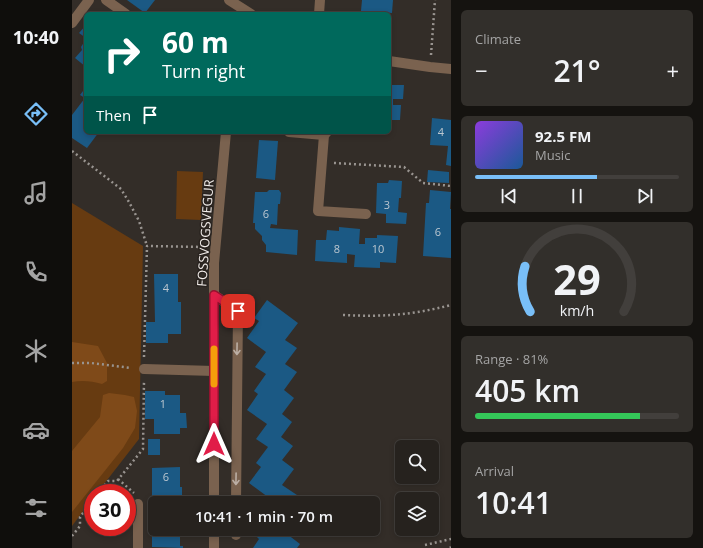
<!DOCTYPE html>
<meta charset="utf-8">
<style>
body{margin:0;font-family:"Open Sans",sans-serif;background:#322f2b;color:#f1f3f6;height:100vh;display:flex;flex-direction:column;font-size:15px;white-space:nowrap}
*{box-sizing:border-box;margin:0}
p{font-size:13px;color:#a4a4a4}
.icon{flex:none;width:22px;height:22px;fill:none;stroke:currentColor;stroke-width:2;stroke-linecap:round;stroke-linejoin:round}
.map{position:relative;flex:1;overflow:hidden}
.drawer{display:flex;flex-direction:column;gap:10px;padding:10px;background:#151310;width:252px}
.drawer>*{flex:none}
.banner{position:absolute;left:12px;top:12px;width:307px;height:122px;border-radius:6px;box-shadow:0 2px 6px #0003,0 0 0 1px #423f3c;background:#00695c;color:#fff;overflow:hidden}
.buttons{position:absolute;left:323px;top:440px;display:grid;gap:8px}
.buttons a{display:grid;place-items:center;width:44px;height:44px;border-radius:6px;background:#26221e;box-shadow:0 2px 6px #0003,0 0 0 1px #423f3c;font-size:20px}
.speed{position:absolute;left:12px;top:484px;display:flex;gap:8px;font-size:20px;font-weight:700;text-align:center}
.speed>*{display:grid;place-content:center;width:52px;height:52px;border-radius:50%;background:#26221e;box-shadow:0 2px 6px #0003,0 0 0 1px #423f3c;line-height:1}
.speed .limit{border:6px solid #d22;background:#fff;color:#111}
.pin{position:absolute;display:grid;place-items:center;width:34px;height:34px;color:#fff;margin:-17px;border-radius:8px;box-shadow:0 2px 6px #0006}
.me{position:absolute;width:44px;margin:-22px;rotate:0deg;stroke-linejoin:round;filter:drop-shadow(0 0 3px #0008)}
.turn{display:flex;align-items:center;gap:14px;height:84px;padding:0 12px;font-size:18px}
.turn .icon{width:52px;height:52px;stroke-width:2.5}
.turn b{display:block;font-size:28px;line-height:34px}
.then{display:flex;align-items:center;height:38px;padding:0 12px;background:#0003;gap:8px;font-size:15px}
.big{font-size:30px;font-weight:600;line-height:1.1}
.drawer .tile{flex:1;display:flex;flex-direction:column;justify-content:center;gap:6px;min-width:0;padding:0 14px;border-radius:6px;background:#322f2b}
.drawer .dial{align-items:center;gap:0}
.dial svg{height:104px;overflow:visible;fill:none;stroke:#423f3c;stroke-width:7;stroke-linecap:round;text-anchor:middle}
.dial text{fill:#f1f3f6;stroke:none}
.song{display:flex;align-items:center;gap:12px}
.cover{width:48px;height:48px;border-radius:6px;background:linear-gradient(135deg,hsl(270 70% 55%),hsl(210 70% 35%))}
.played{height:4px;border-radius:2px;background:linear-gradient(90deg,#79bff8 60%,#423f3c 60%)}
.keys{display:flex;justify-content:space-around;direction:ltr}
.heat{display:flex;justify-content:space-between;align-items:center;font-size:22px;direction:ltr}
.charge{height:6px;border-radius:3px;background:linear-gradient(90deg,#34c759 81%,#423f3c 0)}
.trip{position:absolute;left:76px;top:496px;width:232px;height:40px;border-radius:6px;background:#26221e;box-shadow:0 2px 6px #0003,0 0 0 1px #423f3c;font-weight:600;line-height:40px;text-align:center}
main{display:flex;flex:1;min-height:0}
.menu{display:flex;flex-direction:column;width:72px;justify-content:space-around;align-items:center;background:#0f0e0c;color:#a4a4a4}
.menu .icon{width:28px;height:28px}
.menu .active{color:#79bff8}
.menu b{font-size:18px;color:#f1f3f6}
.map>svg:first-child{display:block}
.green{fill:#673b11}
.forest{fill:#7f4a19}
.building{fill:#1b5984}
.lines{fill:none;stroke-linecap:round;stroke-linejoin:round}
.path{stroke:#999490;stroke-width:2.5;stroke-dasharray:2 3;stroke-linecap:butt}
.minor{stroke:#7a624f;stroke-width:10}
.oneway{stroke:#bbaea4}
.route-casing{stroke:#92132f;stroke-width:10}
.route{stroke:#e11d48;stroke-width:7}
.slow{stroke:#f59e0b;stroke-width:7}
.labels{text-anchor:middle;stroke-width:3;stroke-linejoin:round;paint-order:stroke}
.number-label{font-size:11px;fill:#bcc7d0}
.street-label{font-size:13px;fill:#f1ece9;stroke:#29231f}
</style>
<main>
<nav class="menu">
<b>10:40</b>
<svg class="icon active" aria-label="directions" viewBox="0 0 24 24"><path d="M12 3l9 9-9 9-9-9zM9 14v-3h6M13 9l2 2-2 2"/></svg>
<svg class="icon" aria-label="music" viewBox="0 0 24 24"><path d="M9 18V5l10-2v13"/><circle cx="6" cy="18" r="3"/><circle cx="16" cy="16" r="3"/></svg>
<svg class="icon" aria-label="phone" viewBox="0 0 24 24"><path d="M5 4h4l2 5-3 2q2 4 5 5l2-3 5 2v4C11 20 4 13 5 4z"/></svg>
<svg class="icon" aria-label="climate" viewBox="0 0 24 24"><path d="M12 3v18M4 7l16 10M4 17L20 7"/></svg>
<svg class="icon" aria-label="car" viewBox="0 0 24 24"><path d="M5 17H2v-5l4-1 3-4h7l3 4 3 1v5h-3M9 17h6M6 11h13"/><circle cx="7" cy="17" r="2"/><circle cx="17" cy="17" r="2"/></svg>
<svg class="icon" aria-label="filters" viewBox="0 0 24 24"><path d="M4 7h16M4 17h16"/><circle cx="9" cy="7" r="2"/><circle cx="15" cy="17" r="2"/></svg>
</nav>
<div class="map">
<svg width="379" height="548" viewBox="0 0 379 548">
<rect width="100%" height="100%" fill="#332d28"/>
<g class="green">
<polygon points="105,171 131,172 129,220 104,219"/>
<polygon points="0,203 71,246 67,439 25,493 21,493 21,498 0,526"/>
</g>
<g class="forest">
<path d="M0,342L26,346L35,363V381L30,384C20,381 10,380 0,382Z"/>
<polygon points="37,393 53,395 62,397 65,411 63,428 51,448 0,512 0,451 28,417 31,395"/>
</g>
<g class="building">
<polygon points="55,0 83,0 73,13"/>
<polygon points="290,0 321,0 320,13 289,11"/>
<polygon points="14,25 14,38 7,33"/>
<polygon points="14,39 14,67 3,58 10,50 9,47"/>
<polygon points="317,85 332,85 331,99 321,99 321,105 329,105 328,120 320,120 319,131 317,130"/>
<polygon points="14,87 14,132 27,132 15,148 0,138 0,115 13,98 8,95"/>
<polygon points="360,118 379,120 379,166 374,165 376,146 358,145"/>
<polygon points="187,140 206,141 203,180 184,178"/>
<polygon points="356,170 377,172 377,183 355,182"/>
<polygon points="317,180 330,181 329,198 327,198 326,212 335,213 334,224 314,223 314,214 304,213 305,183 316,183"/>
<polygon points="197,190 207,190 209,193 208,204 206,204 205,225 199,224 198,228 226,230 225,255 194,252 194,245 190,240 190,236 183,229 183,223 181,223 183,192 195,192"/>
<polygon points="358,190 379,192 378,209 379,209 379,258 351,256 354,203 357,203"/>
<polygon points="267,227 288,229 287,244 293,244 293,238 305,238 305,235 326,236 324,263 308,262 308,268 282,267 283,255 275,254 275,263 243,261 244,240 254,240 255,230 267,231"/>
<polygon points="82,274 106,274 106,302 109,302 109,334 96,334 96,343 74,343 74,322 83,322"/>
<polygon points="195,300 226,323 213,340 225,348 213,364 225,372 212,390 222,398 210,414 220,422 209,437 221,446 210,460 222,469 210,485 225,495 219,503 192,503 196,497 177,483 189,467 184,463 196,447 184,439 195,424 175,410 186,394 182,391 194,374 183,367 194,352 175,338 187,321 182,318"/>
<polygon points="73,391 93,391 93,395 108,395 108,413 114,413 115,428 108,428 108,434 82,434 82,419 73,419"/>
<rect x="76" y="439" width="12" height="16"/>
<polygon points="108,467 108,487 110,487 110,497 115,497 115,503 91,503 91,499 80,499 80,468"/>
<polygon points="80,517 83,517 83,529 108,530 108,546 111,546 111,548 80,547"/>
<polygon points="189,529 219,529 215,534 228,544 225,548 181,548 187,539 184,536"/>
</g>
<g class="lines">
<g class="path">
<polyline points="359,55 363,0"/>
<polyline points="0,151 49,189 57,202 67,221 75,246"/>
<polyline points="262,163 332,167 351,183 379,186"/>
<path d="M271,315C311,317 340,315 379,305"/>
<polyline points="72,357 75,246 132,247"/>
<polyline points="0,363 19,363 59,368"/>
<polyline points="46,479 62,493"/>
<polyline points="26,493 36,481 45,481 71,449 72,380"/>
<polyline points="0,536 8,526 8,517 21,500"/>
<polyline points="353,545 379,539"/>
<polyline points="378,548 379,547"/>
</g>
<g class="minor">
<polyline points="34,0 54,14"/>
<polyline points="157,0 179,14"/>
<polyline points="247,14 248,0"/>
<polyline points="0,23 17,0"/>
<polyline points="317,61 358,67 379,69"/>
<polyline points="217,132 252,135"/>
<polyline points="255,132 252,135 246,211 294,214"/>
<polyline points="142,295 166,311 164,503"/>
<polyline points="72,369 142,371"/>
<polyline points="142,503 142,263 154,132"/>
<polyline points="66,504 66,548"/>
<polyline points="142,529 142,548"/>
<polyline points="164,529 164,535"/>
</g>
</g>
<defs><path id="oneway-shaft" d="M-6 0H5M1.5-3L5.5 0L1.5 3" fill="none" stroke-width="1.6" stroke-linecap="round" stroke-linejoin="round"/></defs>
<g class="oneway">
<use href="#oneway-shaft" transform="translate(165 349) rotate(91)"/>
<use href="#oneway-shaft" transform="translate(164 479) rotate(91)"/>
</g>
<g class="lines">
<defs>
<polyline id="route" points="142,444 142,295 166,311"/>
</defs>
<use href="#route" class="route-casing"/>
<use href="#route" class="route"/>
<polyline class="slow" points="142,384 142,349"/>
</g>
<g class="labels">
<g class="number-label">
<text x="369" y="136">4</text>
<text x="315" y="209">3</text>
<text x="194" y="218">6</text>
<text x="366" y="236">6</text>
<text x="265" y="253">8</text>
<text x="306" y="253">10</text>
<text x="94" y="292">4</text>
<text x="91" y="408">1</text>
<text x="94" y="481">6</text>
</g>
<g class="street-label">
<text transform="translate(133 233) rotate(-86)" y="5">FOSSVOGSVEGUR</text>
</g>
</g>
</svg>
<div class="buttons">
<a><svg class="icon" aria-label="search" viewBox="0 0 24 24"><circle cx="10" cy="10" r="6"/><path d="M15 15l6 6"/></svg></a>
<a><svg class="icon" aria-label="layers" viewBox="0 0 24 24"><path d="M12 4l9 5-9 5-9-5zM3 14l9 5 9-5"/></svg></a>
</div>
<div class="speed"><div class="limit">30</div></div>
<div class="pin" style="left:166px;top:311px;background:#d93025"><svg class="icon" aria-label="arrive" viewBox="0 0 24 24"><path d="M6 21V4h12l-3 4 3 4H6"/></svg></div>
<svg class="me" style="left:142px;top:444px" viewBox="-20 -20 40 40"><path d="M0-17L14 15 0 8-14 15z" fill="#e11d48" stroke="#fff" stroke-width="4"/></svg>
<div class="trip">10:41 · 1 min · 70 m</div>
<div class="banner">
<div class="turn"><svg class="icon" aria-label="right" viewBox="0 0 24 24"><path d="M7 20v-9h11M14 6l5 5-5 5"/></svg><div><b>60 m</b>Turn right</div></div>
<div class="then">Then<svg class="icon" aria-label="arrive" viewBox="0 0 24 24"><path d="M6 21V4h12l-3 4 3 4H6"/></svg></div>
</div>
</div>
<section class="drawer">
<div class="tile"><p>Climate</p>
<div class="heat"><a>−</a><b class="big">21°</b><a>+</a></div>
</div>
<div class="tile">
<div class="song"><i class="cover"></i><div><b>92.5 FM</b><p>Music</p></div></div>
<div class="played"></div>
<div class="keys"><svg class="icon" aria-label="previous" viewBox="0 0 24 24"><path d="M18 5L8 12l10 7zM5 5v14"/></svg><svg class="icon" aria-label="pause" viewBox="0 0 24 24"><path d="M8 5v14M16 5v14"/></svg><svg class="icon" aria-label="next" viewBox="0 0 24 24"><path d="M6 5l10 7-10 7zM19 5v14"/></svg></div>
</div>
<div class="tile dial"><svg viewBox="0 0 100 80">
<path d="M14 69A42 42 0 1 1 86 69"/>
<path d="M14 69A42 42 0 0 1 10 34" stroke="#79bff8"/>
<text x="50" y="56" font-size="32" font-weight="700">29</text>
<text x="50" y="72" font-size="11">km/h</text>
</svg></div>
<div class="tile"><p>Range · 81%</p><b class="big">405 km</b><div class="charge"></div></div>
<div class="tile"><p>Arrival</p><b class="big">10:41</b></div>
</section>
</main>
